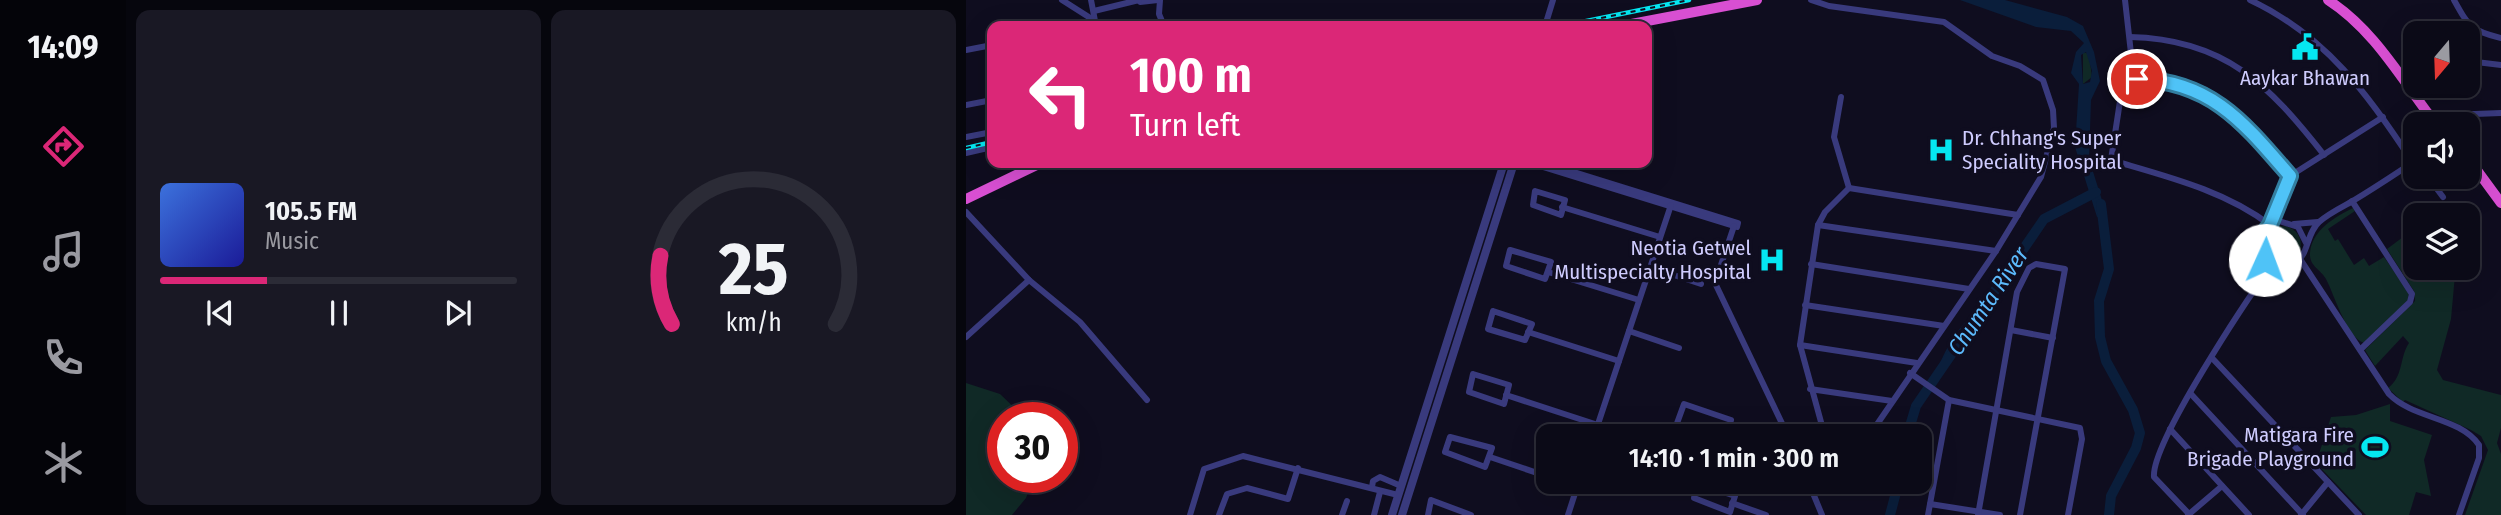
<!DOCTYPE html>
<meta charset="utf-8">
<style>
body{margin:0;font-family:"Fira Sans Condensed",sans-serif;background:#191824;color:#f1f3f6;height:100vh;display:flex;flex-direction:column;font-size:26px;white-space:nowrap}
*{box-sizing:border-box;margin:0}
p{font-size:23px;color:#9a9aa1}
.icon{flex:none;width:38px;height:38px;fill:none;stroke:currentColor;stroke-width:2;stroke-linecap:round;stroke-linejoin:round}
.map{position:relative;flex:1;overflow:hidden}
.details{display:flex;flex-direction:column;gap:10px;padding:10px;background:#06060d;width:840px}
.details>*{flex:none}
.top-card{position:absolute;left:21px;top:21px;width:665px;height:147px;border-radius:14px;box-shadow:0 7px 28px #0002,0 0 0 2px #2b2b36;background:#db2777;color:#fff;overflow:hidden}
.needle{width:46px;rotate:199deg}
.tools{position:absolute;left:1437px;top:21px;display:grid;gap:14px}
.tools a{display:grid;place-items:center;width:77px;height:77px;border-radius:14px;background:#0b0a17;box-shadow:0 7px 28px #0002,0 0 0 2px #2b2b36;font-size:35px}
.speed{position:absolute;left:21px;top:402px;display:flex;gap:14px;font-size:35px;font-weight:700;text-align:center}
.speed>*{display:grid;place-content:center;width:91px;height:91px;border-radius:50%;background:#0b0a17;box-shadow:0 7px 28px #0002,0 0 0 2px #2b2b36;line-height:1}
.speed .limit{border:10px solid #d22;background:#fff;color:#111}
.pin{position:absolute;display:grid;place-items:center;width:60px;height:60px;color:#fff;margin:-30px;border:4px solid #fff;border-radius:50%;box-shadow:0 2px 7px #0007}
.me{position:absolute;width:77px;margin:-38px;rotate:2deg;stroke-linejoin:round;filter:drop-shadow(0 0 5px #0008)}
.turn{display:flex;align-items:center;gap:24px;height:147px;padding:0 28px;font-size:32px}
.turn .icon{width:91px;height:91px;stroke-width:2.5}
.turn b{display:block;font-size:49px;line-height:60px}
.details .widget{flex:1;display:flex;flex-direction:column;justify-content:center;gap:10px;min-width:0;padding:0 24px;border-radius:14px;background:#191824}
.details .dial{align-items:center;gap:0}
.dial svg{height:182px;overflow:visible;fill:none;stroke:#2b2b36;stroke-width:7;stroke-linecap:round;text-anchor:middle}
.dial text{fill:#f1f3f6;stroke:none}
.song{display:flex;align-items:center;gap:21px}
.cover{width:84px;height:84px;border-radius:10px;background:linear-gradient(135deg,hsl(220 70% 55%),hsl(240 70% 35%))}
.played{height:7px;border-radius:4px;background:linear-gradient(90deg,#db2777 30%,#2b2b36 30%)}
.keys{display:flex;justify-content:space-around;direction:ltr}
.details .tiles{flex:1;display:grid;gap:10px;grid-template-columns:repeat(2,1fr)}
.trip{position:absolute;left:570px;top:424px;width:396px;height:70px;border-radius:14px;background:#0b0a17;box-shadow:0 7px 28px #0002,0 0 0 2px #2b2b36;font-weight:600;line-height:70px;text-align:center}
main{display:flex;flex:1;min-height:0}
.menu{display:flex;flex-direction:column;width:126px;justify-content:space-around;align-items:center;background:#040409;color:#9a9aa1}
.menu .icon{width:49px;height:49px}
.menu .on{color:#db2777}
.menu b{font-size:32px;color:#f1f3f6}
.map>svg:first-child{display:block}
.green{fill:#102926}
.water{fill:#0a1e3b;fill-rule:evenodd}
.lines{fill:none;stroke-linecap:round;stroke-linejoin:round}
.stream{stroke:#0a1e3b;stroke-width:2}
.river{stroke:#0a1e3b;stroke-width:10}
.minor{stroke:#393a7d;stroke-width:6}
.tertiary{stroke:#393a7d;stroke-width:8}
.trunk{stroke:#d84fd2;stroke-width:10}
.rail-casing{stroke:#05e6f1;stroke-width:4.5}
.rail{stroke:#0f0d1f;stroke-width:2;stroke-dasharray:5;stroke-linecap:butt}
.route-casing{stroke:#337fa1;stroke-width:18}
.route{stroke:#4fc3f7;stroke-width:12}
.labels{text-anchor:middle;stroke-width:7;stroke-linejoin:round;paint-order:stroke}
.poi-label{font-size:21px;fill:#cfccfe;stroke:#0f0d1f;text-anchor:end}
.water-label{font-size:23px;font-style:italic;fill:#5cbafc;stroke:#0f0d1f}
</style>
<main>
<nav class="menu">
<b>14:09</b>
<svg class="icon on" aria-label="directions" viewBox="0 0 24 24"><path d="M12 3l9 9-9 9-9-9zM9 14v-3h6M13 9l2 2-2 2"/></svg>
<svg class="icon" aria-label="music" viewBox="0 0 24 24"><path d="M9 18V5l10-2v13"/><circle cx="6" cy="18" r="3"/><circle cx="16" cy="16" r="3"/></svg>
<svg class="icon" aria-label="phone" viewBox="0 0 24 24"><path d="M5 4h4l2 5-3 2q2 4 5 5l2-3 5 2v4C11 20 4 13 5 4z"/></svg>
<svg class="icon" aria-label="climate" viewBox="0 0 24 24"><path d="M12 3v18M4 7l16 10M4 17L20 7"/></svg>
</nav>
<section class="details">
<div class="tiles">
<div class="widget">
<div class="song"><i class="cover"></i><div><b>105.5 FM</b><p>Music</p></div></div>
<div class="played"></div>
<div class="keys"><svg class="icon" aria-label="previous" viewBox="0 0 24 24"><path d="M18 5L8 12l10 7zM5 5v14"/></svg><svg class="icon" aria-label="pause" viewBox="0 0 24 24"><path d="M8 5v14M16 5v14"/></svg><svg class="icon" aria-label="next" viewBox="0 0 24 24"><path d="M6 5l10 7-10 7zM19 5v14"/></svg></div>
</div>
<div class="widget dial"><svg viewBox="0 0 100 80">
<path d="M14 69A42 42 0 1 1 86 69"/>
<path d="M14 69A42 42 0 0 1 9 39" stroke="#db2777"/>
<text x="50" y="56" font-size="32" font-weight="700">25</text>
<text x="50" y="72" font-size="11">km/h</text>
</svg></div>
</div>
</section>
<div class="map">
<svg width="1535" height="515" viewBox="0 0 1535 515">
<rect width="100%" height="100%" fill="#0f0d1f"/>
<g class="green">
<polygon points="1117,52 1123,54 1126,77 1117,84"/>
<path d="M1387,208L1389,211L1362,229L1369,241L1372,239L1388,265L1398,258L1403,266L1418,257L1443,293L1442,300L1398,343C1381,338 1368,294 1360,279C1354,269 1343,266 1344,253C1346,230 1369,217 1387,208Z"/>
<circle cx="1316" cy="245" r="19"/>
<path d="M1449,228V268H1500L1499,275H1489L1485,319L1471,370L1477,380L1535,395V428L1531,443L1535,454V515H1499L1522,450L1515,436L1505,430L1439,400L1437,402L1422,388C1438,376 1433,358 1443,343L1437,336L1409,366L1399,350L1449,301L1448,291L1421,249Z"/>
<polygon points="0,383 34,394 59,418 37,418 37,478 68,478 60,498 46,515 0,515"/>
<polygon points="1424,404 1424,421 1466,435 1458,460 1465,496 1450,492 1443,515 1400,515 1350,463 1365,417 1390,415"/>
</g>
<path class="water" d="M994,0H1039L1101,17L1117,26L1128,52L1134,81L1125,100L1123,159L1141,216L1131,217L1109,147L1113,84L1105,73L1110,52L1118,43L1105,31L1070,27ZM1120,52L1126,71L1124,82L1117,84L1115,55Z"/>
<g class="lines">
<path class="stream" d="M973,372C975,356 1002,312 1017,310"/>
<g class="river">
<polyline points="1135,204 1143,269 1133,301 1134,337 1140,361 1167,410 1174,433 1170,448 1145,496 1143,515"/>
<polyline points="941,436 950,406 1078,219 1130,192"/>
<polyline points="924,515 933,481"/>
</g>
<g class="minor">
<polyline points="96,0 129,21"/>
<polyline points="125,0 130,26"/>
<polyline points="194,0 193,14 198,26"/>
<polyline points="845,0 863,6 978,22 1026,56 1054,66 1077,80 1087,110 1088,128 1075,177 1030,251 903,436"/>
<polyline points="1159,0 1168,80"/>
<path d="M1284,0C1359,35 1403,95 1447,163"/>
<path d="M1488,0C1503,27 1505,31 1535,38"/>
<polyline points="174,2 192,0"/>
<polyline points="128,11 173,0"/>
<polyline points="119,26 129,21"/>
<polyline points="579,26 587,0"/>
<path d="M1164,37C1259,39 1303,85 1358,155"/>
<polyline points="0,50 26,45"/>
<polyline points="1502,61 1535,65"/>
<polyline points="1439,80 1449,73"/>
<polyline points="875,97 868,137 883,188"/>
<polyline points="0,105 26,100"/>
<polyline points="1473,119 1482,115 1535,113"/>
<polyline points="0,137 26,132"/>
<polyline points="0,153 26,147"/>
<polyline points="564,163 771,227 772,223 579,163"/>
<path d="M1324,176C1286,132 1252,89 1191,80C1177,79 1165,77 1156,88L1145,160C1199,176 1258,190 1304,225L1324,176L1417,117"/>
<polyline points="1462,177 1477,197"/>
<polyline points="883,188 1052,215"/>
<polygon points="569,191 599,200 595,215 567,205"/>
<polyline points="1386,201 1446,294 1444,302 1395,349"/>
<polyline points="596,207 694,237"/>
<polyline points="0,212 63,280 114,322 181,400"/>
<polyline points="1328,224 1352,222"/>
<polyline points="852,225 1030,251"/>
<polyline points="768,226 749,283 822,436"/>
<path d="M1340,243L1332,227L1313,221L1297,231C1286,252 1307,279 1329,264C1343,254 1340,234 1353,222C1362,214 1374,208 1385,202C1407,189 1428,175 1449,161"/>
<polygon points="544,250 585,262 579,279 540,266"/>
<path d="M1334,259L1423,394C1447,419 1494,417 1513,445V458L1493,515"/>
<polyline points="845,264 1003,289"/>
<polyline points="684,267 735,284"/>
<polyline points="582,272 673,300"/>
<polyline points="839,305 978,326"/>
<polygon points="527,311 566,324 559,340 522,329"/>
<polyline points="1045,330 1087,338"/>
<polyline points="663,331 713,348"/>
<polyline points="562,332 653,361"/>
<polyline points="0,337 63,280"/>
<polyline points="834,345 951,363"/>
<polyline points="1247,359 1393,515"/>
<polyline points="944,373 983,400 1114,428 1116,439 1102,515"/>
<polygon points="507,374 543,385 538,404 503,392"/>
<polyline points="844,389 926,401"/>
<polyline points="1225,394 1337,515"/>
<polyline points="540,395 632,425"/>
<polyline points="855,422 834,345 852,225 859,212 883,188"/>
<polyline points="1204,429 1283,515"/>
<polyline points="761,432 774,436"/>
<polyline points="628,436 705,205"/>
<polyline points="736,436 710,426 718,404 765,420 760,436"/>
<polygon points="484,437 526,448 519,467 479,452"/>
<polyline points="524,457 583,477"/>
<polyline points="594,481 611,487"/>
<polyline points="842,481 856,515"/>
<polygon points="731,483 769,496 764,512 728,498"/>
<polyline points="406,487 407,481 414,477 435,486"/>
<polyline points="766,503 800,515"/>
<polyline points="964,504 1034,515"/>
<polyline points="224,515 238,469 277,456 432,495"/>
<polyline points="253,515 261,494 281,488 322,499 332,468"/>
<polyline points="376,515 381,501"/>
<polyline points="408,515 414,492"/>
<polyline points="462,515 465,500 505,515"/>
<polyline points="602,515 613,481"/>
<polyline points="962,515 983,400"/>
<polyline points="1012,515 1051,292 1063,268 1070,264 1099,269 1054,515"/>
<polyline points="1222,515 1256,486"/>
<path d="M1224,515L1188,477C1185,443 1282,298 1306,265"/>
<polyline points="1335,515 1362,482"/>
</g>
<g class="tertiary">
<polyline points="426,515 538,163"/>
<polyline points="436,515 548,163"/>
</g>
<g class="trunk">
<path d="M1362,0C1409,30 1437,82 1470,124"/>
<polyline points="655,26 791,0"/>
<polyline points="1502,158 1535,203"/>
<polyline points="0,199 75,163"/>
</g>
<defs>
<g id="rail">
<polyline points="596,26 723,0"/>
<polyline points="0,148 26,142"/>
</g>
</defs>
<use href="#rail" class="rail-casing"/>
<use href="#rail" class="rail"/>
</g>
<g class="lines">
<defs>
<path id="route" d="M1171,79C1246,81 1279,124 1324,176L1304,225L1293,239L1294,252L1299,260"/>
</defs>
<use href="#route" class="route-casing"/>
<use href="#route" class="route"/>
</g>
<defs>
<symbol id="civic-bare" viewBox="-9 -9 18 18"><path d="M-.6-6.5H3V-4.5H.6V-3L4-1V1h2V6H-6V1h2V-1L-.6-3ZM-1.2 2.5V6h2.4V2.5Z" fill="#05e6f1" stroke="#0f0d1f" stroke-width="2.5" paint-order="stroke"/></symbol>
<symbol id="hospital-bare" viewBox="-9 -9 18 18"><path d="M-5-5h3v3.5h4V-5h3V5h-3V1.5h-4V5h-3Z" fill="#05e6f1" stroke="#0f0d1f" stroke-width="2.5" paint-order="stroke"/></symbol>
<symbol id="stadium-bare" viewBox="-9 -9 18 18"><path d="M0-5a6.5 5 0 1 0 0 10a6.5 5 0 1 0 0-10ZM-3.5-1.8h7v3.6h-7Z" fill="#05e6f1" stroke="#0f0d1f" stroke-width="2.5" paint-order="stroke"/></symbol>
</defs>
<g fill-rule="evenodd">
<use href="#civic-bare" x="1320" y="28" width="38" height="38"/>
<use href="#hospital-bare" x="956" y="131" width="38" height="38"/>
<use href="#hospital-bare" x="787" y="241" width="38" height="38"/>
<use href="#stadium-bare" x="1390" y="428" width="38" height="38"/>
</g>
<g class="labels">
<g class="poi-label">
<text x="1339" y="85" text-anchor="middle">Aaykar Bhawan</text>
<text x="996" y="145" text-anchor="start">Dr. Chhang's Super<tspan x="996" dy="24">Speciality Hospital</tspan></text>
<text x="785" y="255">Neotia Getwel<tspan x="785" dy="24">Multispecialty Hospital</tspan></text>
<text x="1388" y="442">Matigara Fire<tspan x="1388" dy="24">Brigade Playground</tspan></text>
</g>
<g class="water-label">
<text transform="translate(1022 301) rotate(-56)" y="8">Chumta River</text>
</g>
</g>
</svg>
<div class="tools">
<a><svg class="needle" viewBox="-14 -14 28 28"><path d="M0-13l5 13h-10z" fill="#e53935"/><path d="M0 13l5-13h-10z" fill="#9a9aa1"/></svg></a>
<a><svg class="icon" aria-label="sound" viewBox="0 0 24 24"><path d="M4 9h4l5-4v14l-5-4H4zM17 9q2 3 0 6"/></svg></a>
<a><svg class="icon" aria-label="layers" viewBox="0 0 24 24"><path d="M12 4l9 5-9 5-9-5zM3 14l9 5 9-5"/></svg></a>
</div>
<div class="speed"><div class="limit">30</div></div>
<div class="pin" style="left:1171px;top:79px;background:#d93025"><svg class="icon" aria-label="arrive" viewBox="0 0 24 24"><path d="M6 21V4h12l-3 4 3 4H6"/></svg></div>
<svg class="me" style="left:1299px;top:260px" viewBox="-20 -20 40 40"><circle r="19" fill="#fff"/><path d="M0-13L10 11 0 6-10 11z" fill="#4fc3f7"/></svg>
<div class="trip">14:10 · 1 min · 300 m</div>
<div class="top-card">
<div class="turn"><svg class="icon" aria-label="left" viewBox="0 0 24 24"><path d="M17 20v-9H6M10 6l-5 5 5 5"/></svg><div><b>100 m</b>Turn left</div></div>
</div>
</div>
</main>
